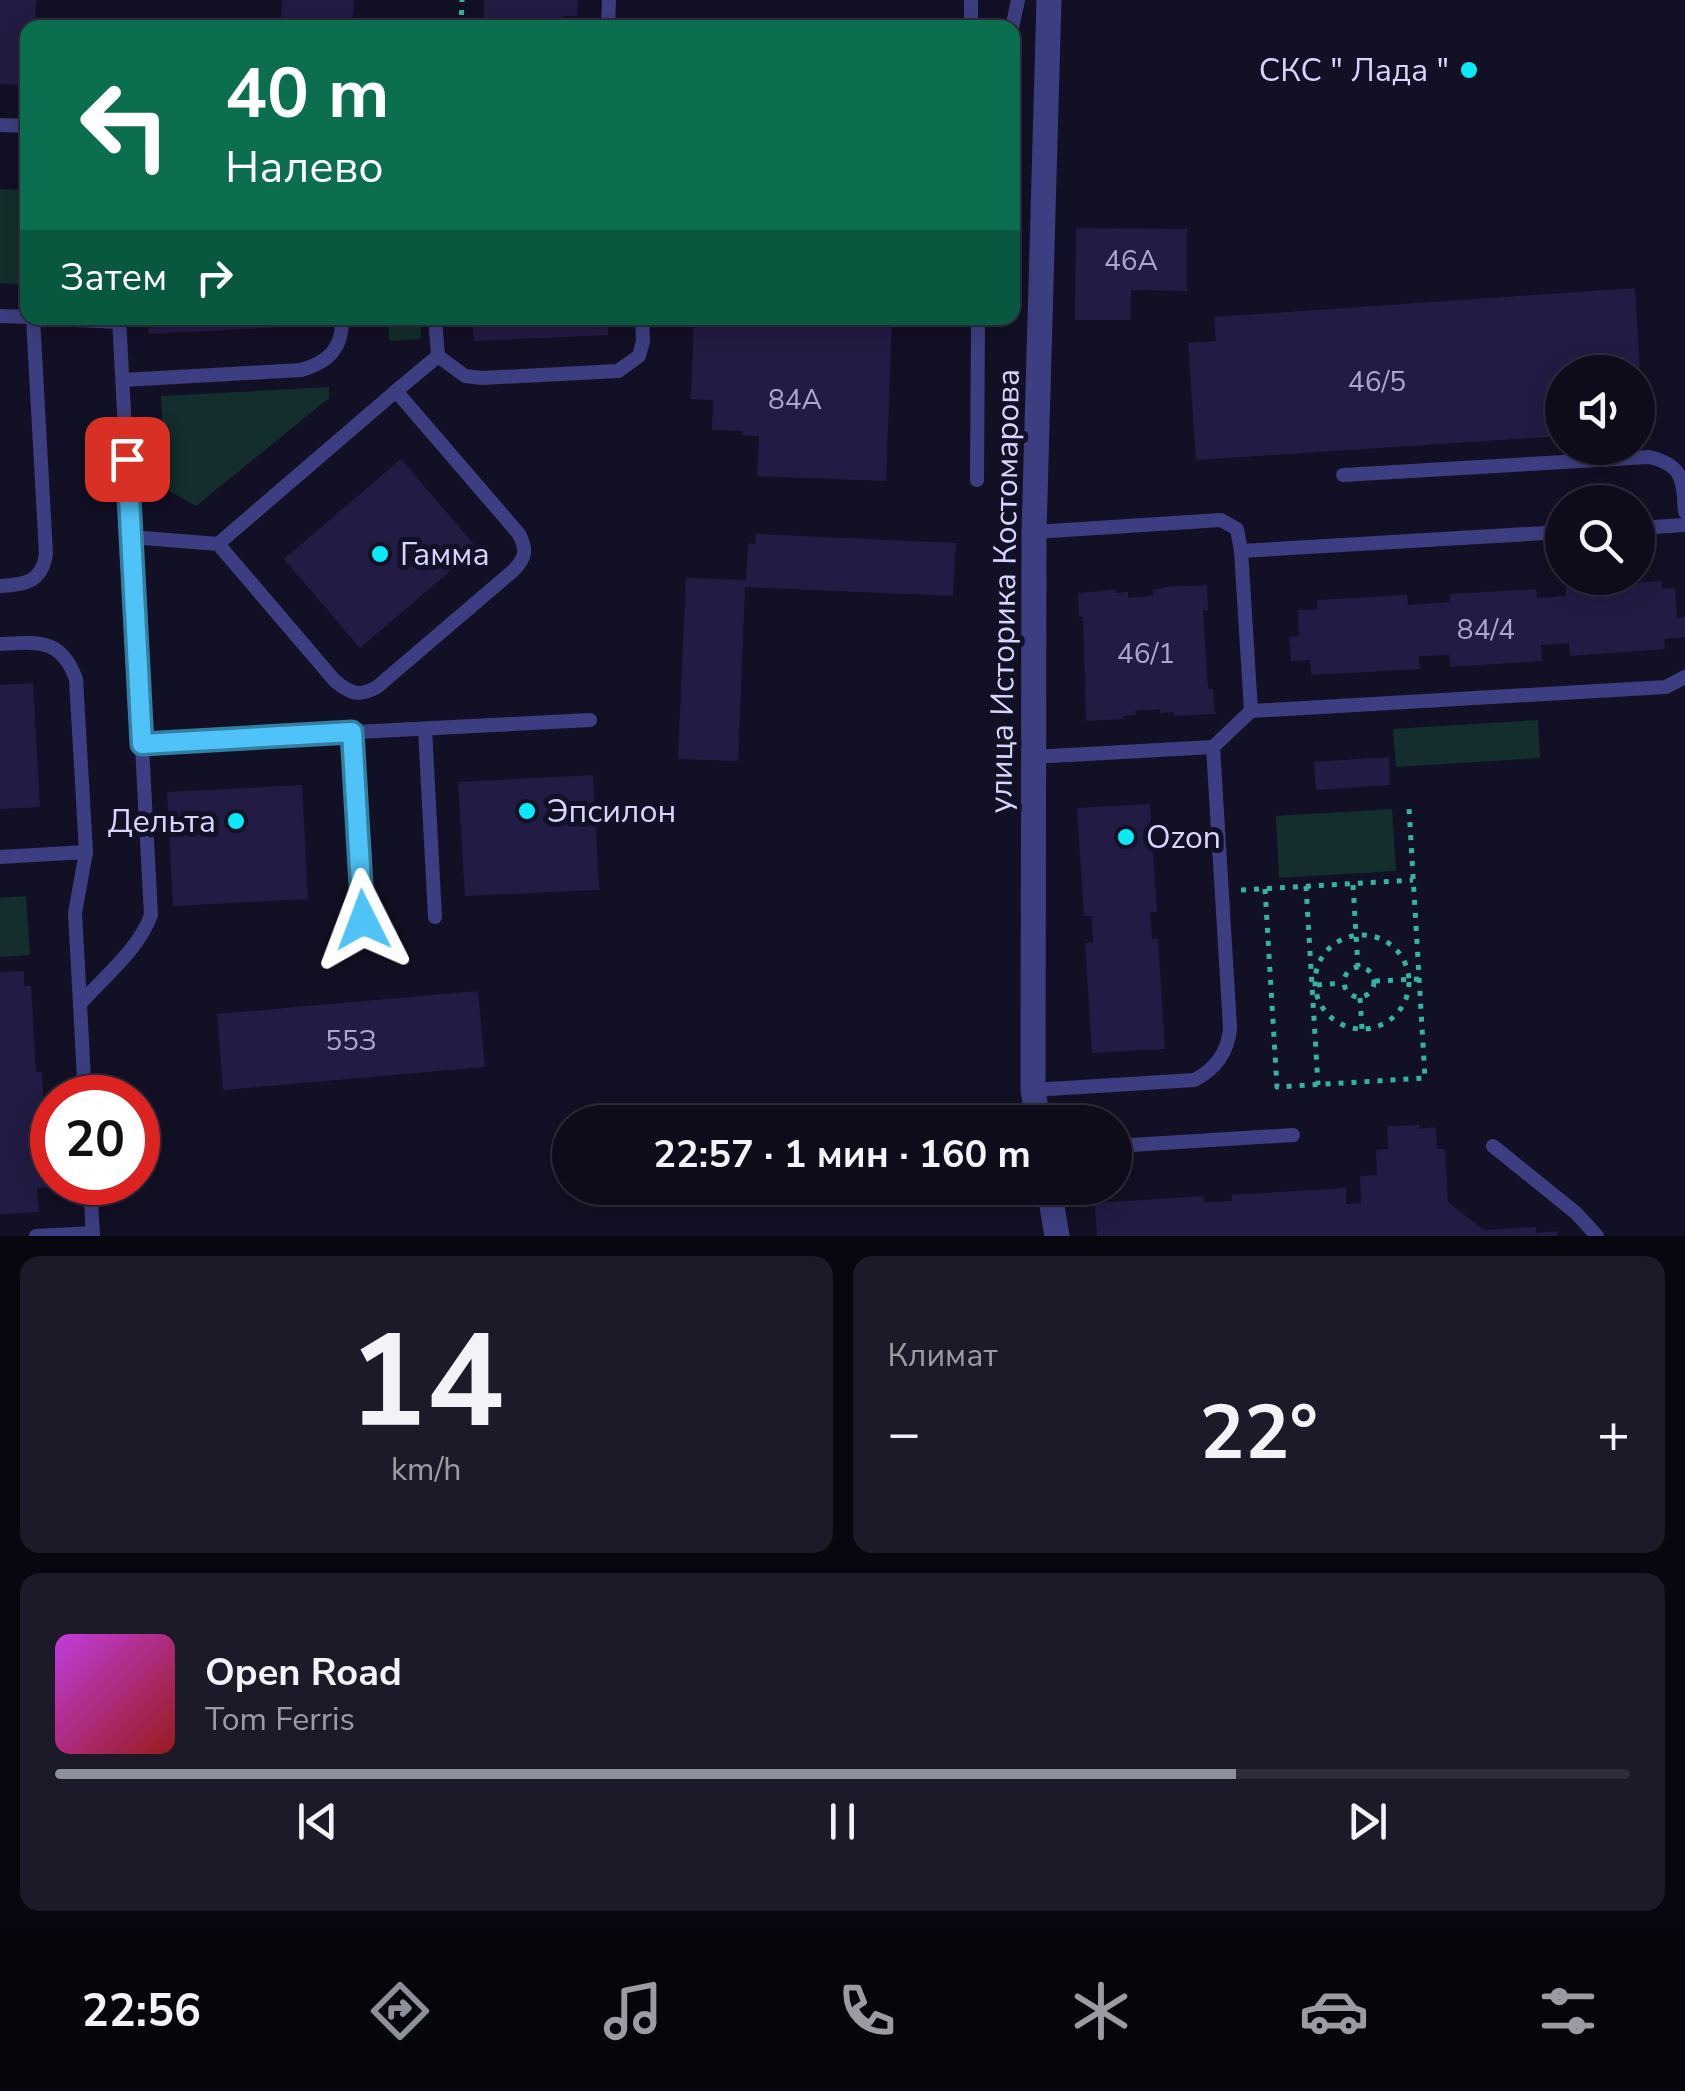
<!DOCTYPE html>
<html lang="ru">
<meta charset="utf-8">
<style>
body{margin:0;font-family:"Nunito Sans",sans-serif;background:#1c1a28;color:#f1f3f6;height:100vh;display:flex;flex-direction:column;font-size:38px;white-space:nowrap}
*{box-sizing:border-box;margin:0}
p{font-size:32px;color:#9b9ba3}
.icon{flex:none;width:55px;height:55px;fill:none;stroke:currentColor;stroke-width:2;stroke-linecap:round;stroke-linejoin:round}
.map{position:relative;height:1236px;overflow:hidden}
.side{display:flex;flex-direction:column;gap:20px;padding:20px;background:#08070f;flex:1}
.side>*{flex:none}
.top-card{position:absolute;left:20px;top:20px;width:1000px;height:305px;border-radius:20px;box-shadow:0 5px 25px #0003,0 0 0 2px #2e2c3a;background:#0b6e4f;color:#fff;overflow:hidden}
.controls{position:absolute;left:1545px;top:355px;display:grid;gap:20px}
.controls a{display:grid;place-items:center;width:110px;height:110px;border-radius:50%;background:#0e0c1b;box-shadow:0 5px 25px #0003,0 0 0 2px #2e2c3a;font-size:50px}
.speed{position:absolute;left:30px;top:1075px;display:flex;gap:20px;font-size:50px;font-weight:700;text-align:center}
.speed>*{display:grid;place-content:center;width:130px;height:130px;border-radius:50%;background:#0e0c1b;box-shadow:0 5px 25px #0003,0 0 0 2px #2e2c3a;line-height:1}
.speed .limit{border:15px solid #d22;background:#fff;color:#111}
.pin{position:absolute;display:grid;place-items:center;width:85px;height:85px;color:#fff;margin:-42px;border-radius:20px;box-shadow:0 5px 15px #0006}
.me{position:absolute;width:110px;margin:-55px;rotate:357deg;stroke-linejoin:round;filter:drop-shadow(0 0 8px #0008)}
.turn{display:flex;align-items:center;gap:35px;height:210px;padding:0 40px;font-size:45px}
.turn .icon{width:130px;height:130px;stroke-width:2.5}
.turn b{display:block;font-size:70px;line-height:85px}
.then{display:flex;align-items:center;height:95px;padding:0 40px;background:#0003;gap:20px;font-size:38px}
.big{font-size:75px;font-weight:700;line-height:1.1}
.side .widget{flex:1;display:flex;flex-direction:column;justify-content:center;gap:15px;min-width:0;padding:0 35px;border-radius:20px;background:#1c1a28}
.side .dial{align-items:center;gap:0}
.dial b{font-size:130px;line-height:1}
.song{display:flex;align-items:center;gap:30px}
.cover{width:120px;height:120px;border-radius:15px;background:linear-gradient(135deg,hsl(290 70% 55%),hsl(0 70% 35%))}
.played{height:10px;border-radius:5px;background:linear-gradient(90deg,#8c9099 75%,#2e2c3a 75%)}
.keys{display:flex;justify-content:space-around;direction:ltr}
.heat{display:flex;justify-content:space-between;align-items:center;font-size:55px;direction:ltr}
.side .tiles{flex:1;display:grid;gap:20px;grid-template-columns:1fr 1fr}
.widget:last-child{grid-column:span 2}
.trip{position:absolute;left:552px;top:1105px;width:580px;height:100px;border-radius:50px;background:#0e0c1b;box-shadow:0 5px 25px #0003,0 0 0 2px #2e2c3a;font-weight:700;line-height:100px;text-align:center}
.menu{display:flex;height:160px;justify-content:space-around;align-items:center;background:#06050b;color:#9b9ba3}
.menu .icon{width:70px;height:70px}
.menu .selected{color:#8c9099}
.menu b{font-size:45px;color:#f1f3f6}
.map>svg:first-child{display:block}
.green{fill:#132e2c}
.building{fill:#221c44}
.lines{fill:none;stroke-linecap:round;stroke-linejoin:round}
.path{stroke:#34b2a3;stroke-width:5;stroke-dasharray:5 8;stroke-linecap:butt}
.lane{stroke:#3d3e81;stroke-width:14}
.street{stroke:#3d3e81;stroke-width:25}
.route-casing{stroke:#337fa1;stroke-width:25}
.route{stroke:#4fc3f7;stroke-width:18}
.poi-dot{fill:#0ae9f4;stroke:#121024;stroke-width:4}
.labels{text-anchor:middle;stroke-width:10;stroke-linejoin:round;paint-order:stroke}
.number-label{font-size:28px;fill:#aaa7cf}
.poi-label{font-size:32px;fill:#d7d5fd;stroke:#121024;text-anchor:start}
.street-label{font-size:32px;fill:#d7d5fd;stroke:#121024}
</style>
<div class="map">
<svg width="1685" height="1236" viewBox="0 0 1685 1236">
<rect width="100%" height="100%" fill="#121024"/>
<g class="green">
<polygon points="0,189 27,190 27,285 0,283"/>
<polygon points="388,318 420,318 421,339 389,341"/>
<polygon points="329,387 329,398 196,506 166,489 161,396"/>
<polygon points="1538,720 1540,758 1396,767 1393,729"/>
<polygon points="1392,809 1396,871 1279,878 1276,816"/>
<polygon points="26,896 30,955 0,957 0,898"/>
</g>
<g class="building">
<polygon points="0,0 36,0 35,28 28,28 28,86 0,84"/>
<polygon points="282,0 354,0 352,28 281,28"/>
<polygon points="484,0 578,0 577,16 563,16 562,28 483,28"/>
<polygon points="1076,228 1187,229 1187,291 1131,290 1131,320 1075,320"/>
<polygon points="1635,288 1640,372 1562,372 1562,436 1196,460 1188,343 1216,341 1214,317"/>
<polygon points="148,318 283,318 284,327 149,334"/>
<polygon points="472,318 607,318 608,335 474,341"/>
<polygon points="694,318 892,318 886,481 757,476 759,436 742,435 743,431 712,430 713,400 691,399"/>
<polygon points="401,459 477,548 360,648 284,559"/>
<polygon points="756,534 956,543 953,596 745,587 738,761 678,759 686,578 746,580 748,543 755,544"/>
<polygon points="1662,581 1662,589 1675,588 1677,618 1685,617 1685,637 1664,639 1665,649 1570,656 1569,643 1541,645 1542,661 1450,667 1449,655 1419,656 1420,669 1311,675 1310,660 1291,661 1289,637 1299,636 1298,610 1318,609 1317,600 1407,595 1408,605 1450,602 1450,594 1536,589 1537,598 1566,596 1566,587"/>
<polygon points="1207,585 1208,610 1203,610 1208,689 1213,689 1215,714 1174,716 1174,712 1160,713 1160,709 1135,711 1136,715 1123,716 1123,719 1086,721 1083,617 1079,617 1078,593 1115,590 1116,593 1128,592 1128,598 1153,596 1153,590 1166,587"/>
<polygon points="33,683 40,807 0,809 0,685"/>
<polygon points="1389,757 1390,785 1316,790 1314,762"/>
<polygon points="593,775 599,890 465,896 458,782"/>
<polygon points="302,785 308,899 173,906 167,792"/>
<polygon points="1150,804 1157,912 1150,912 1152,939 1158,938 1165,1049 1092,1053 1085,943 1093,942 1092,916 1084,916 1077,808"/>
<polygon points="24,971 24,986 31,986 36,1072 42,1072 46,1150 52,1149 54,1187 37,1188 39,1212 0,1214 0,972"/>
<polygon points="478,991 485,1067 223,1090 217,1014"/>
<polygon points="1419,1125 1419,1129 1436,1127 1437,1149 1445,1149 1448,1202 1484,1230 1536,1227 1536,1233 1557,1231 1558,1236 1097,1236 1095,1203 1203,1196 1204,1202 1232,1201 1231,1195 1346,1188 1346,1204 1361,1203 1360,1176 1377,1175 1376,1150 1388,1149 1387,1126"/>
</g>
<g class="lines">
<g class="path">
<polyline points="461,28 462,0"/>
<polyline points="1353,885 1358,967"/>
<polyline points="1306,886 1318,1085"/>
<polyline points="1265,889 1277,1087 1425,1078 1409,808"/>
<polyline points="1241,890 1413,880"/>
<circle cx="1362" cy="982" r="47"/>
<circle cx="1359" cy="982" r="15"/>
<polyline points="1375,981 1419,979"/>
<polyline points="1317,985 1343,983"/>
<polyline points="1360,998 1362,1029"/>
</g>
<g class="lane">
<polyline points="608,28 609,0"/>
<polyline points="971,28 971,0"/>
<polyline points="1012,28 1018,0"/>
<polyline points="0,125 28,126"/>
<polyline points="0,316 28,317"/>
<polyline points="31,318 119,322"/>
<polyline points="435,318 438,356 465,376 482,378 618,371 639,356 643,341 642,318"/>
<path d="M123,380L301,370C329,362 343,348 342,318"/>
<polyline points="396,391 438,356"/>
<path d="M1343,475L1649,457C1684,465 1683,481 1685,512"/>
<polyline points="977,480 978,318"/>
<polyline points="1638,528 1685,525"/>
<polyline points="1034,532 1221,520 1237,529 1241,551 1562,532"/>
<path d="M131,537L218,544L335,681C351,694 359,697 377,687L514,570C526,557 527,550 519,534L396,391L218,544"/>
<polyline points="1241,551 1251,711"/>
<path d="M0,586C25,585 42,582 46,554L33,318"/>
<path d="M0,644C38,642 61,638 76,679L86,852L75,913L80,1004"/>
<polyline points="425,729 435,917"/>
<polyline points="353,732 363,920"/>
<polyline points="143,743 590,720"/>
<polyline points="1033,757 1213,747"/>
<polyline points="0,857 86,852"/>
<path d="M1033,1090L1194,1080C1215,1070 1229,1051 1230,1027L1213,747L1251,711L1666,687L1685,677"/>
<path d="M85,1098L80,1004C104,977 139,949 151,915L119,318"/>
<polyline points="1115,1146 1293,1135"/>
<polyline points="1493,1146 1576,1213 1597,1236"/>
<polyline points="90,1182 93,1236"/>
<polyline points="36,1236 93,1233"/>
</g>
<g class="street">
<polyline points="1038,1122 1033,1090 1034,532 1049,0"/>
<polyline points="1049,1188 1057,1236"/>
</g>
</g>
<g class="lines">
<defs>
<polyline id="route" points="127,459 142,744 352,732 363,920"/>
</defs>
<use href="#route" class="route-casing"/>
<use href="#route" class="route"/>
</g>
<g class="poi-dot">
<circle cx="1469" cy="70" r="10"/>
<circle cx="380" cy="554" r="10"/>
<circle cx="527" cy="811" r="10"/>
<circle cx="236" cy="821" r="10"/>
<circle cx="1126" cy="837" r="10"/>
</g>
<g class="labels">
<g class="number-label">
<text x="1131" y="270">46А</text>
<text x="1377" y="391">46/5</text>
<text x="795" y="409">84А</text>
<text x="1486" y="639">84/4</text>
<text x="1146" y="663">46/1</text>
<text x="351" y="1050">55З</text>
</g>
<g class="poi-label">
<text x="1449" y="81" text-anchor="end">СКС " Лада "</text>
<text x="400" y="565">Гамма</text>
<text x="547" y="822">Эпсилон</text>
<text x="216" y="832" text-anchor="end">Дельта</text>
<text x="1146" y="848">Ozon</text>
</g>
<g class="street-label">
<text transform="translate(1004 591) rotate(-89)" y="11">улица Историка Костомарова</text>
</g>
</g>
</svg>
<div class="controls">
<a><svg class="icon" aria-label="sound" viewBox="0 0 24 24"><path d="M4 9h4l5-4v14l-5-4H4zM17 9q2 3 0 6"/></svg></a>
<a><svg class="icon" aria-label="search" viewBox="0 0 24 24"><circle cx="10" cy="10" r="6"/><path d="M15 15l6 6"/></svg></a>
</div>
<div class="speed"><div class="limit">20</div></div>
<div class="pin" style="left:127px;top:459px;background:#d93025"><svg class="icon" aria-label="arrive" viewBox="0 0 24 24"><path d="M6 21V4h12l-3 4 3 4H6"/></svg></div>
<svg class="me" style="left:363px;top:920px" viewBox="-20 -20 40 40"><path d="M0-17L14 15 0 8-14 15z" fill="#4fc3f7" stroke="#fff" stroke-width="4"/></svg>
<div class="trip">22:57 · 1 мин · 160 m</div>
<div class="top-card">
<div class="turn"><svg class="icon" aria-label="left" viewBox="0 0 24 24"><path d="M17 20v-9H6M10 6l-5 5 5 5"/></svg><div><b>40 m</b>Налево</div></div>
<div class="then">Затем<svg class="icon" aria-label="right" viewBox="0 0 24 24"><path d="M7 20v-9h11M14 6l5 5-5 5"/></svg></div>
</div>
</div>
<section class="side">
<div class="tiles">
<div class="widget dial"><b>14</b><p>km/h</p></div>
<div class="widget"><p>Климат</p>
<div class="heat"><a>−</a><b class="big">22°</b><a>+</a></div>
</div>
<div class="widget">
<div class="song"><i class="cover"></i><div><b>Open Road</b><p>Tom Ferris</p></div></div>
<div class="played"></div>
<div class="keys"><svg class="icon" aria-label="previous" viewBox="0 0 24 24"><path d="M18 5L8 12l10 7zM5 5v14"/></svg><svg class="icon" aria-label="pause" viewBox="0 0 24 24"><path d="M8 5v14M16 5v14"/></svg><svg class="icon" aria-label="next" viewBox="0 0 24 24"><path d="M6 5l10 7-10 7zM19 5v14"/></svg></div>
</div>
</div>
</section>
<nav class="menu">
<b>22:56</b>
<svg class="icon selected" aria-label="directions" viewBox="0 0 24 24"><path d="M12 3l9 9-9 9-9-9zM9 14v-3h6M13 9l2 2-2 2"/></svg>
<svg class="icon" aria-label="music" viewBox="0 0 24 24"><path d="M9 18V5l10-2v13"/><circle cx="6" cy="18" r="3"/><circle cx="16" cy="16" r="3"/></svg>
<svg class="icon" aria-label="phone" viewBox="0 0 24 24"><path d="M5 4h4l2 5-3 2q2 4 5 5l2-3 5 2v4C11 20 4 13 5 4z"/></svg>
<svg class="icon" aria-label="climate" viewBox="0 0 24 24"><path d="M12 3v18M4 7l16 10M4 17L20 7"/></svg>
<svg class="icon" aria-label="car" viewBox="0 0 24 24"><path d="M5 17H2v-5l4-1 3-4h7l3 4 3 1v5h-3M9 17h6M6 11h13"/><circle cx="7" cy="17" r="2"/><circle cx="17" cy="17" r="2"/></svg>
<svg class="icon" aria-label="filters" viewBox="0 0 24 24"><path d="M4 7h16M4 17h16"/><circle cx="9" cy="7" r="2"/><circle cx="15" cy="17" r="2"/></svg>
</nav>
